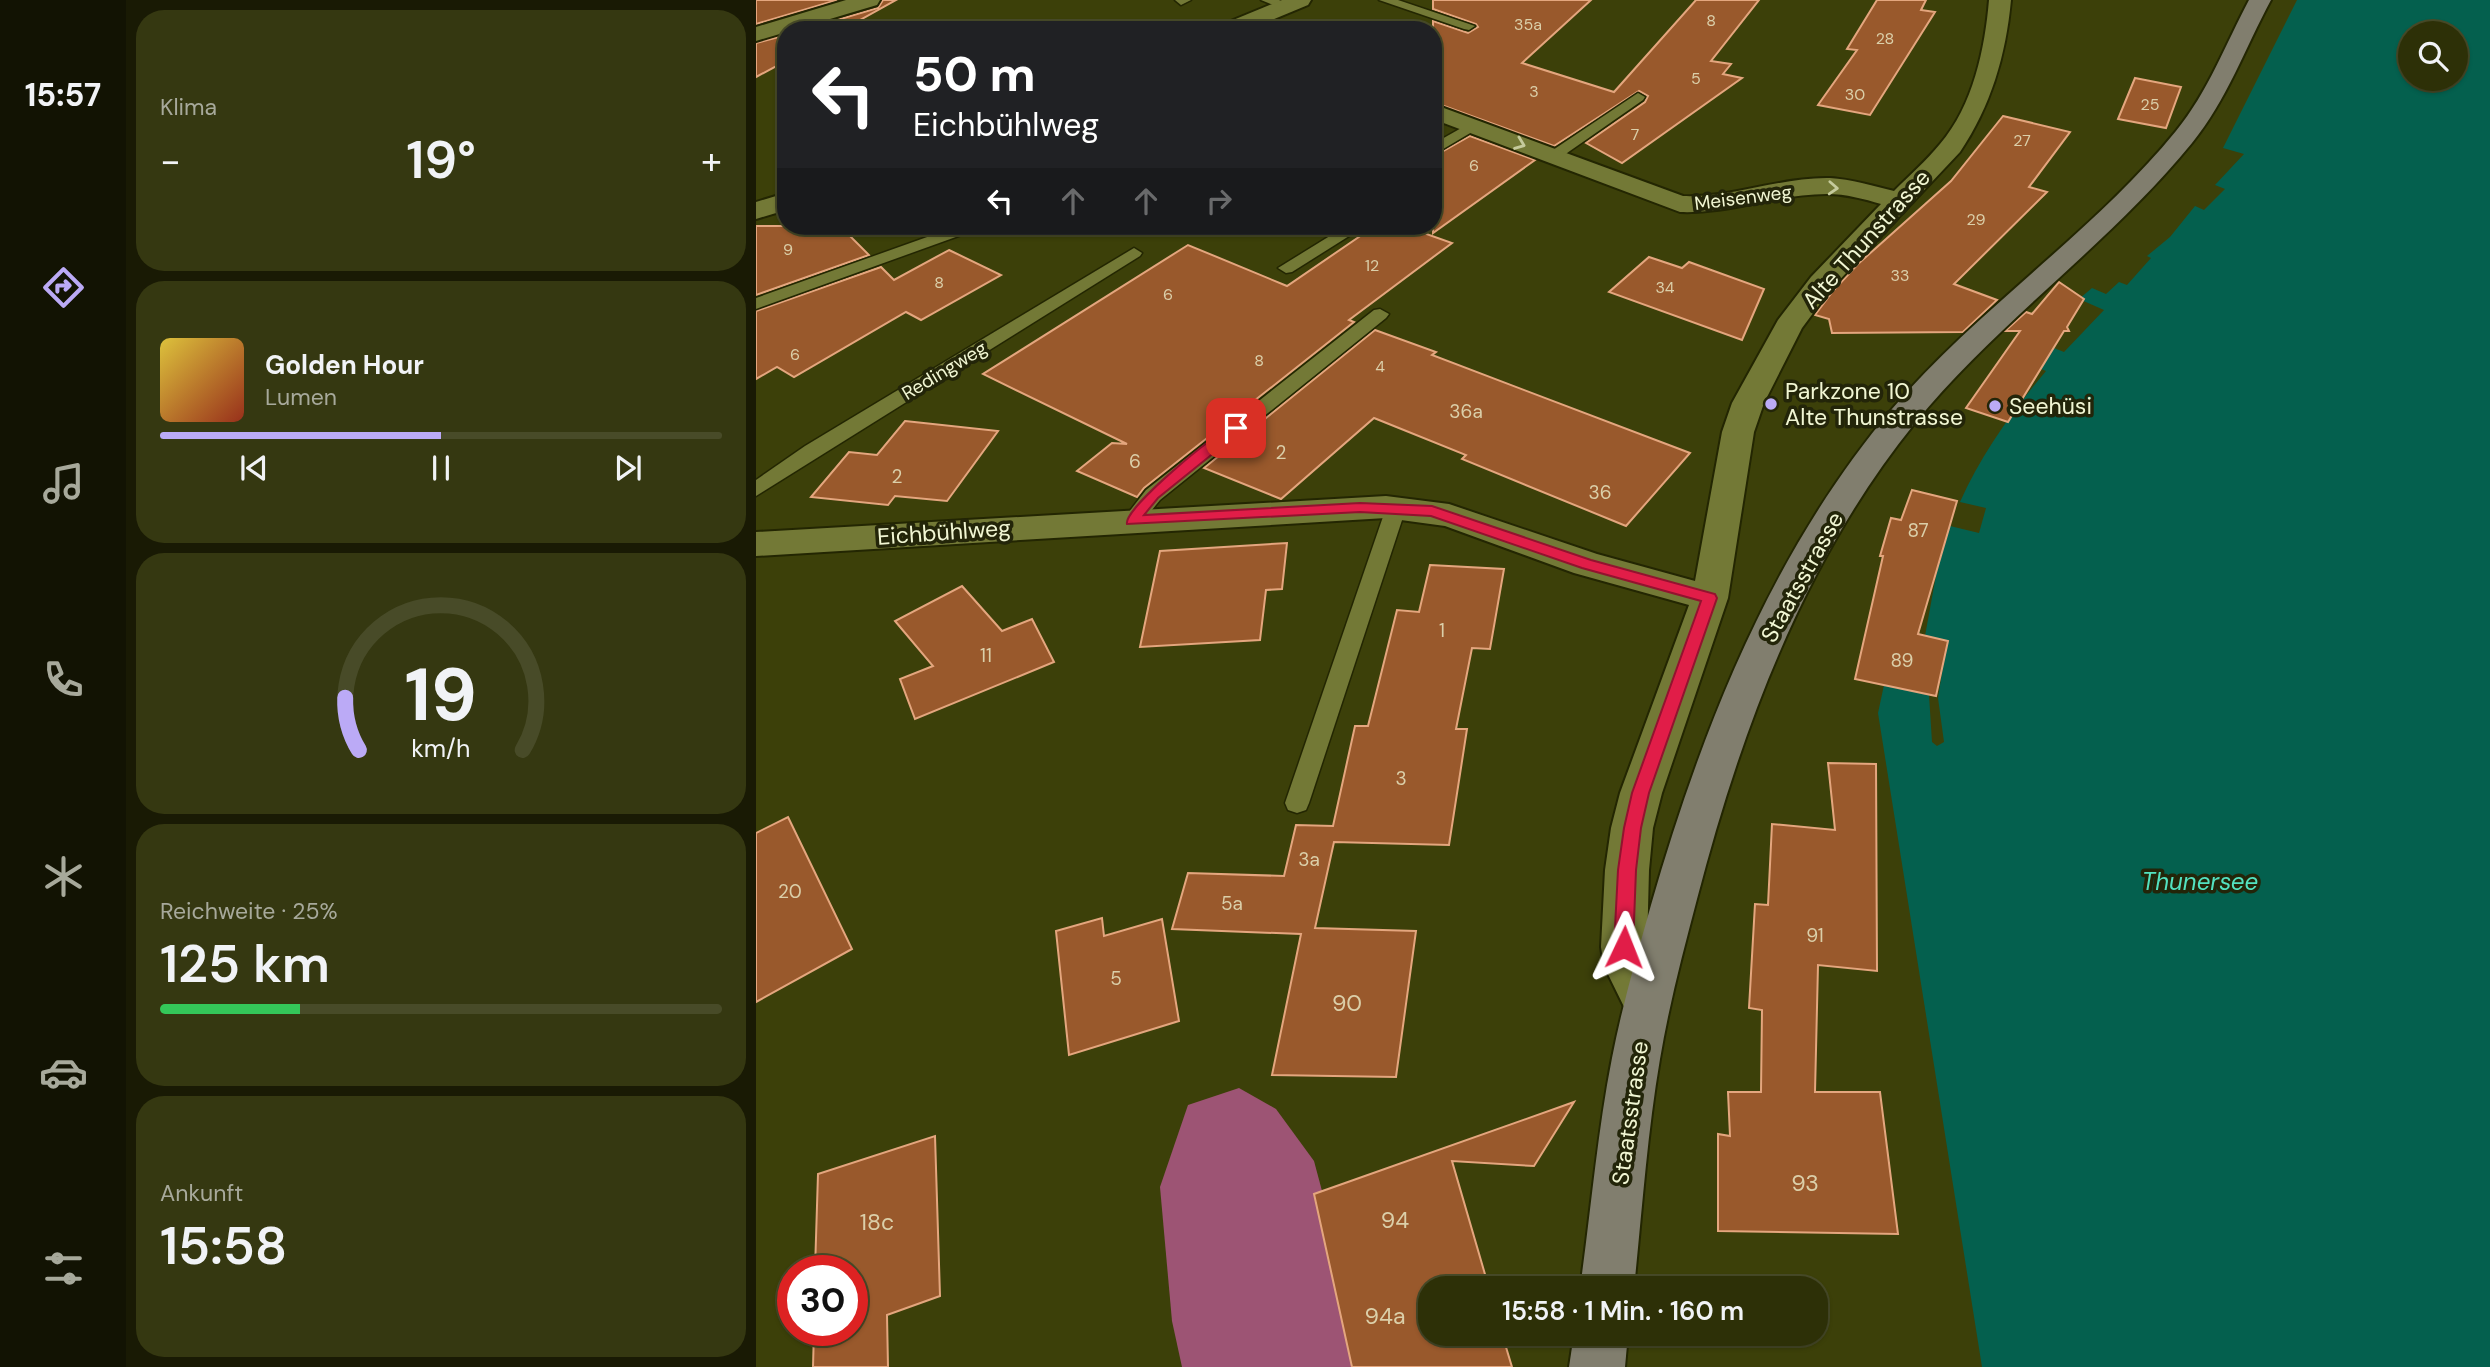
<!DOCTYPE html>
<html lang="de">
<meta charset="utf-8">
<style>
body{margin:0;font-family:"DM Sans",sans-serif;background:#353811;color:#f1f3f6;height:100vh;display:flex;flex-direction:column;font-size:26px;white-space:nowrap}
*{box-sizing:border-box;margin:0}
p{font-size:23px;color:#a7a99b}
.icon{flex:none;width:38px;height:38px;fill:none;stroke:currentColor;stroke-width:2;stroke-linecap:round;stroke-linejoin:round}
.map{position:relative;flex:1;overflow:hidden}
.drawer{display:flex;flex-direction:column;gap:10px;padding:10px;background:#191a04;width:630px}
.drawer>*{flex:none}
.guide{position:absolute;left:21px;top:21px;width:665px;height:214px;border-radius:28px;box-shadow:0 2px 5px #0004,0 0 0 2px #484b28;background:#202124;color:#fff;overflow:hidden}
.tools{position:absolute;left:1642px;top:21px;display:grid;gap:14px}
.tools a{display:grid;place-items:center;width:70px;height:70px;border-radius:50%;background:#2d3007;box-shadow:0 2px 5px #0004,0 0 0 2px #484b28;font-size:35px}
.speed{position:absolute;left:21px;top:1255px;display:flex;gap:14px;font-size:35px;font-weight:700;text-align:center}
.speed>*{display:grid;place-content:center;width:91px;height:91px;border-radius:50%;background:#2d3007;box-shadow:0 2px 5px #0004,0 0 0 2px #484b28;line-height:1}
.speed .limit{border:10px solid #d22;background:#fff;color:#111}
.pin{position:absolute;display:grid;place-items:center;width:60px;height:60px;color:#fff;margin:-30px;border-radius:14px;box-shadow:0 4px 10px #0006}
.me{position:absolute;width:77px;margin:-38px;rotate:2deg;stroke-linejoin:round;filter:drop-shadow(0 0 5px #0008)}
.turn{display:flex;align-items:center;gap:24px;height:147px;padding:0 21px;font-size:32px}
.turn .icon{width:91px;height:91px;stroke-width:2.5}
.turn b{display:block;font-size:49px;line-height:60px}
.lanes{display:flex;align-items:center;height:66px;padding:0 21px;background:#0003;justify-content:center;gap:35px;direction:ltr}
.lanes .off{opacity:.35}
.big{font-size:52px;font-weight:600;line-height:1.1}
.drawer .card{flex:1;display:flex;flex-direction:column;justify-content:center;gap:10px;min-width:0;padding:0 24px;border-radius:28px;background:#353811}
.drawer .dial{align-items:center;gap:0}
.dial svg{height:182px;overflow:visible;fill:none;stroke:#484b28;stroke-width:7;stroke-linecap:round;text-anchor:middle}
.dial text{fill:#f1f3f6;stroke:none}
.song{display:flex;align-items:center;gap:21px}
.cover{width:84px;height:84px;border-radius:10px;background:linear-gradient(135deg,hsl(50 70% 55%),hsl(10 70% 35%))}
.played{height:7px;border-radius:4px;background:linear-gradient(90deg,#bbaaf6 50%,#484b28 50%)}
.keys{display:flex;justify-content:space-around;direction:ltr}
.heat{display:flex;justify-content:space-between;align-items:center;font-size:38px;direction:ltr}
.charge{height:10px;border-radius:5px;background:linear-gradient(90deg,#34c759 25%,#484b28 0)}
.trip{position:absolute;left:662px;top:1276px;width:410px;height:70px;border-radius:28px;background:#2d3007;box-shadow:0 2px 5px #0004,0 0 0 2px #484b28;font-weight:600;line-height:70px;text-align:center}
main{display:flex;flex:1;min-height:0}
.dock{display:flex;flex-direction:column;width:126px;justify-content:space-around;align-items:center;background:#121303;color:#a7a99b}
.dock .icon{width:49px;height:49px}
.dock .selected{color:#bbaaf6}
.dock b{font-size:32px;color:#f1f3f6}
.map>svg:first-child{display:block}
.forest{fill:#9d5474}
.water{fill:#04604e;fill-rule:evenodd}
.building{fill:#99592c;stroke:#e4a67e;stroke-width:2}
.lines{fill:none;stroke-linecap:round;stroke-linejoin:round}
.lane-casing{stroke:#232602;stroke-width:3}
.street-casing{stroke:#232602;stroke-width:4}
.secondary-casing{stroke:#232602;stroke-width:4}
.lane{fill:#737936;fill-rule:evenodd}
.street{fill:#737936;fill-rule:evenodd}
.secondary{fill:#817e6e;fill-rule:evenodd}
.oneway{stroke:#c5ca9c}
.route{fill:#e11d48;stroke:#92132f;stroke-width:2}
.poi-dot{fill:#bbaaf6;stroke:#232509;stroke-width:2.5}
.labels{text-anchor:middle;stroke-width:7;stroke-linejoin:round;paint-order:stroke}
.far-number-label{font-size:16px;fill:#dbcfa9}
.far-street-label{font-size:19px;fill:#f1f6d3;stroke:#232509}
.number-label{font-size:19px;fill:#dbcfa9}
.street-label{font-size:23px;fill:#f1f6d3;stroke:#232509}
.poi-label{font-size:23px;fill:#f1f6d3;stroke:#232509;text-anchor:start}
.near-number-label{font-size:23px;fill:#dbcfa9}
.water-label{font-size:24px;font-style:italic;fill:#53e2c0;stroke:#232509}
</style>
<main>
<nav class="dock">
<b>15:57</b>
<svg class="icon selected" aria-label="directions" viewBox="0 0 24 24"><path d="M12 3l9 9-9 9-9-9zM9 14v-3h6M13 9l2 2-2 2"/></svg>
<svg class="icon" aria-label="music" viewBox="0 0 24 24"><path d="M9 18V5l10-2v13"/><circle cx="6" cy="18" r="3"/><circle cx="16" cy="16" r="3"/></svg>
<svg class="icon" aria-label="phone" viewBox="0 0 24 24"><path d="M5 4h4l2 5-3 2q2 4 5 5l2-3 5 2v4C11 20 4 13 5 4z"/></svg>
<svg class="icon" aria-label="climate" viewBox="0 0 24 24"><path d="M12 3v18M4 7l16 10M4 17L20 7"/></svg>
<svg class="icon" aria-label="car" viewBox="0 0 24 24"><path d="M5 17H2v-5l4-1 3-4h7l3 4 3 1v5h-3M9 17h6M6 11h13"/><circle cx="7" cy="17" r="2"/><circle cx="17" cy="17" r="2"/></svg>
<svg class="icon" aria-label="filters" viewBox="0 0 24 24"><path d="M4 7h16M4 17h16"/><circle cx="9" cy="7" r="2"/><circle cx="15" cy="17" r="2"/></svg>
</nav>
<section class="drawer">
<div class="card"><p>Klima</p>
<div class="heat"><a>−</a><b class="big">19°</b><a>+</a></div>
</div>
<div class="card">
<div class="song"><i class="cover"></i><div><b>Golden Hour</b><p>Lumen</p></div></div>
<div class="played"></div>
<div class="keys"><svg class="icon" aria-label="previous" viewBox="0 0 24 24"><path d="M18 5L8 12l10 7zM5 5v14"/></svg><svg class="icon" aria-label="pause" viewBox="0 0 24 24"><path d="M8 5v14M16 5v14"/></svg><svg class="icon" aria-label="next" viewBox="0 0 24 24"><path d="M6 5l10 7-10 7zM19 5v14"/></svg></div>
</div>
<div class="card dial"><svg viewBox="0 0 100 80">
<path d="M14 69A42 42 0 1 1 86 69"/>
<path d="M14 69A42 42 0 0 1 8 46" stroke="#bbaaf6"/>
<text x="50" y="56" font-size="32" font-weight="700">19</text>
<text x="50" y="72" font-size="11">km/h</text>
</svg></div>
<div class="card"><p>Reichweite · 25%</p><b class="big">125 km</b><div class="charge"></div></div>
<div class="card"><p>Ankunft</p><b class="big">15:58</b></div>
</section>
<div class="map">
<svg width="1734" height="1367" viewBox="0 0 1734 1367">
<rect width="100%" height="100%" fill="#3c4009"/>
<polygon class="forest" points="483,1088 520,1109 558,1161 585,1262 605,1367 426,1367 416,1321 404,1187 432,1105"/>
<path class="water" d="M1541,0H1734V1367H1226L1122,713L1128,685L1173,695L1176,742L1181,746L1188,742L1182,698L1191,641L1169,636L1181,570L1194,526L1223,533L1230,508L1204,502C1225,455 1257,410 1290,371L1253,355L1270,337L1308,352L1348,310L1323,299L1336,288L1350,294L1363,282L1371,285L1395,258L1391,256L1414,237L1439,206L1448,210L1469,189L1459,185L1488,154L1467,148ZM1654,33H1699V79H1654Z"/>
<g class="building">
<polygon points="0,0 81,0 0,24"/>
<polygon points="127,0 140,0 86,30 47,30 122,8"/>
<polygon points="677,0 835,0 766,63 858,92 940,0 1003,0 955,61 975,64 967,74 986,78 866,163 830,143 889,102 892,96 883,91 798,146 677,102 677,21 712,33 722,27 720,24 677,9"/>
<polygon points="1121,0 1170,0 1165,10 1179,12 1114,115 1062,105 1101,50 1091,49"/>
<polygon points="30,35 30,61 0,77 0,43"/>
<polygon points="1379,78 1425,87 1410,128 1362,119"/>
<polygon points="1247,116 1314,132 1273,187 1291,192 1198,284 1241,300 1207,332 1076,333 1073,319 1059,315 1077,291 1102,264 1195,181"/>
<polygon points="714,136 779,160 677,233 677,157"/>
<polygon points="0,226 84,226 113,255 0,295"/>
<polygon points="619,226 648,226 696,243 593,320 598,322 388,488 381,497 321,471 356,443 371,444 227,374 432,245 531,286"/>
<polygon points="193,250 245,275 165,320 150,312 38,377 21,367 0,379 0,311 125,267 138,280"/>
<polygon points="893,257 926,268 933,262 1008,289 986,340 853,292"/>
<polygon points="1303,282 1328,299 1311,327 1313,331 1308,331 1252,422 1210,408 1264,331 1249,331 1270,312 1276,314"/>
<polygon points="619,330 680,352 676,355 934,453 870,526 706,459 710,455 618,418 525,499 448,468"/>
<polygon points="149,421 242,431 191,501 139,496 132,505 55,497 93,452 121,455"/>
<polygon points="1156,490 1201,501 1162,634 1192,641 1180,696 1099,679 1127,556 1124,556 1135,518 1145,520"/>
<polygon points="531,543 526,589 510,590 504,640 384,647 404,551"/>
<polygon points="674,565 748,569 734,649 716,648 700,729 711,729 693,845 578,842 559,928 660,931 640,1077 516,1075 545,934 416,929 432,873 528,876 540,825 577,826 599,726 612,726 641,610 663,612"/>
<polygon points="206,586 246,631 276,619 298,662 159,719 144,679 177,666 139,621"/>
<polygon points="1072,763 1120,764 1121,971 1062,965 1059,1092 1124,1092 1142,1234 962,1231 962,1134 974,1136 972,1092 1005,1092 1006,1010 993,1008 999,904 1012,905 1016,824 1079,830"/>
<polygon points="32,817 96,949 0,1002 0,833"/>
<polygon points="346,918 348,936 406,919 423,1021 313,1055 300,931"/>
<polygon points="818,1102 778,1166 696,1161 733,1288 674,1288 674,1334 746,1334 756,1367 596,1367 558,1194"/>
<polygon points="179,1136 184,1296 131,1315 132,1367 57,1367 58,1330 96,1330 96,1270 59,1270 62,1174"/>
</g>
<g class="lines">
<defs>
<g id="lane">
<polygon points="419,0 435,0 425,5"/>
<polygon points="505,0 523,0 535,6 529,10"/>
<polygon points="623,0 642,0 719,26 713,30 708,29"/>
<polygon points="882,93 889,97 887,100 801,160 791,160 789,157 791,154"/>
<polygon points="716,122 723,126 721,129 677,155 677,144"/>
<polygon points="202,226 224,226 222,229 0,309 0,298"/>
<polygon points="590,226 609,226 536,272 530,273 522,268"/>
<polygon points="378,248 386,253 384,256 0,496 0,480 49,446"/>
<polygon points="624,309 633,314 630,318 404,500 383,526 369,526 366,521 390,490 618,310"/>
<polygon points="640,501 647,503 650,508 553,803 550,810 541,813 532,810 529,803 630,508 633,503"/>
</g>
<g id="street">
<polygon points="90,0 124,0 121,5 0,41 0,27"/>
<polygon points="526,0 555,0 552,5 492,30 462,30 465,25"/>
<path d="M1233,0H1255C1250,55 1235,106 1204,152L1075,289L1046,328L1008,403L998,432L972,598L906,793L897,828L893,870L891,947L893,964L914,1006L907,1021L891,1027L875,1021L848,966L845,947L849,870L855,828L864,793L933,605L818,573L689,526L630,518L0,556V532L630,496L693,504L841,554L939,581L966,432L976,403L1022,320L1055,277L1125,204C1108,199 1090,194 1071,194C1021,194 974,214 924,212L677,119V104L927,196C977,198 1024,177 1074,178C1095,179 1117,186 1138,191C1153,176 1170,161 1184,144C1217,106 1229,48 1233,0Z"/>
<polygon points="30,193 30,210 0,219 0,202"/>
</g>
<g id="secondary">
<path d="M1493,0H1515C1489,48 1471,100 1436,143C1353,245 1242,321 1159,423C1048,560 985,730 941,899C927,952 913,1005 904,1059C891,1135 886,1212 878,1288H824C835,1211 841,1134 856,1058C866,1006 881,955 895,905C946,728 1016,551 1136,409C1222,308 1336,234 1420,131C1452,92 1470,43 1493,0Z"/>
<polygon points="818,1334 872,1334 869,1367 813,1367"/>
</g>
</defs>
<use href="#lane" class="lane-casing"/>
<use href="#street" class="street-casing"/>
<use href="#secondary" class="secondary-casing"/>
<use href="#lane" class="lane"/>
<use href="#street" class="street"/>
<use href="#secondary" class="secondary"/>
</g>
<defs><path id="oneway-chevron" d="M-2-3.5L2.5 0L-2 3.5" fill="none" stroke-width="1.6" stroke-linecap="round" stroke-linejoin="round" transform="scale(1.75)"/></defs>
<g class="oneway">
<use href="#oneway-chevron" transform="translate(764 144) rotate(21)"/>
<use href="#oneway-chevron" transform="translate(1077 188) rotate(3)"/>
</g>
<path class="route" d="M480,424L485,425V431L402,498L388,515L604,503L676,506L835,560L959,594L961,598L893,793L885,828L880,870L877,947L874,953L868,956L861,953L858,947L862,870L868,828L876,793L945,601L826,568L675,516L604,512L371,524C367,509 462,430 480,424Z"/>
<g class="poi-dot">
<circle cx="1015" cy="404" r="7"/>
<circle cx="1239" cy="406" r="7"/>
</g>
<g class="labels">
<g class="far-number-label">
<text x="955" y="26">8</text>
<text x="772" y="30">35a</text>
<text x="1129" y="44">28</text>
<text x="940" y="84">5</text>
<text x="778" y="97">3</text>
<text x="1099" y="100">30</text>
<text x="1394" y="110">25</text>
<text x="879" y="140">7</text>
<text x="1266" y="146">27</text>
<text x="718" y="171">6</text>
<text x="1220" y="225">29</text>
<text x="32" y="255">9</text>
<text x="616" y="271">12</text>
<text x="1144" y="281">33</text>
<text x="183" y="288">8</text>
<text x="909" y="293">34</text>
<text x="412" y="300">6</text>
<text x="39" y="360">6</text>
<text x="503" y="366">8</text>
<text x="624" y="372">4</text>
</g>
<g class="far-street-label">
<text transform="translate(987 197) rotate(-7)" y="7">Meisenweg</text>
<text transform="translate(188 370) rotate(-31)" y="7">Redingweg</text>
</g>
<g class="number-label">
<text x="710" y="418">36a</text>
<text x="525" y="459">2</text>
<text x="379" y="468">6</text>
<text x="141" y="483">2</text>
<text x="844" y="499">36</text>
<text x="1162" y="537">87</text>
<text x="686" y="637">1</text>
<text x="230" y="662">11</text>
<text x="1146" y="667">89</text>
<text x="645" y="785">3</text>
<text x="553" y="866">3a</text>
<text x="34" y="898">20</text>
<text x="476" y="910">5a</text>
<text x="1059" y="942">91</text>
<text x="360" y="985">5</text>
</g>
<g class="street-label">
<text transform="translate(1110 239) rotate(-48)" y="8">Alte Thunstrasse</text>
<text transform="translate(188 532) rotate(-4)" y="8">Eichbühlweg</text>
<text transform="translate(1046 577) rotate(-61)" y="8">Staatsstrasse</text>
<text transform="translate(874 1113) rotate(-82)" y="8">Staatsstrasse</text>
</g>
<g class="poi-label">
<text x="1029" y="399">Parkzone 10<tspan x="1029" dy="26">Alte Thunstrasse</tspan></text>
<text x="1253" y="414">Seehüsi</text>
</g>
<g class="near-number-label">
<text x="591" y="1011">90</text>
<text x="1049" y="1191">93</text>
<text x="639" y="1228">94</text>
<text x="121" y="1230">18c</text>
<text x="629" y="1324">94a</text>
</g>
<g class="water-label">
<text x="1444" y="890">Thunersee</text>
</g>
</g>
</svg>
<div class="tools">
<a><svg class="icon" aria-label="search" viewBox="0 0 24 24"><circle cx="10" cy="10" r="6"/><path d="M15 15l6 6"/></svg></a>
</div>
<div class="speed"><div class="limit">30</div></div>
<div class="pin" style="left:480px;top:428px;background:#d93025"><svg class="icon" aria-label="arrive" viewBox="0 0 24 24"><path d="M6 21V4h12l-3 4 3 4H6"/></svg></div>
<svg class="me" style="left:868px;top:947px" viewBox="-20 -20 40 40"><path d="M0-17L14 15 0 8-14 15z" fill="#e11d48" stroke="#fff" stroke-width="4"/></svg>
<div class="trip">15:58 · 1 Min. · 160 m</div>
<div class="guide">
<div class="turn"><svg class="icon" aria-label="left" viewBox="0 0 24 24"><path d="M17 20v-9H6M10 6l-5 5 5 5"/></svg><div><b>50 m</b>Eichbühlweg</div></div>
<div class="lanes"><svg class="icon" aria-label="left" viewBox="0 0 24 24"><path d="M17 20v-9H6M10 6l-5 5 5 5"/></svg><svg class="icon off" aria-label="ahead" viewBox="0 0 24 24"><path d="M12 20V5M6 11l6-6 6 6"/></svg><svg class="icon off" aria-label="ahead" viewBox="0 0 24 24"><path d="M12 20V5M6 11l6-6 6 6"/></svg><svg class="icon off" aria-label="right" viewBox="0 0 24 24"><path d="M7 20v-9h11M14 6l5 5-5 5"/></svg></div>
</div>
</div>
</main>
